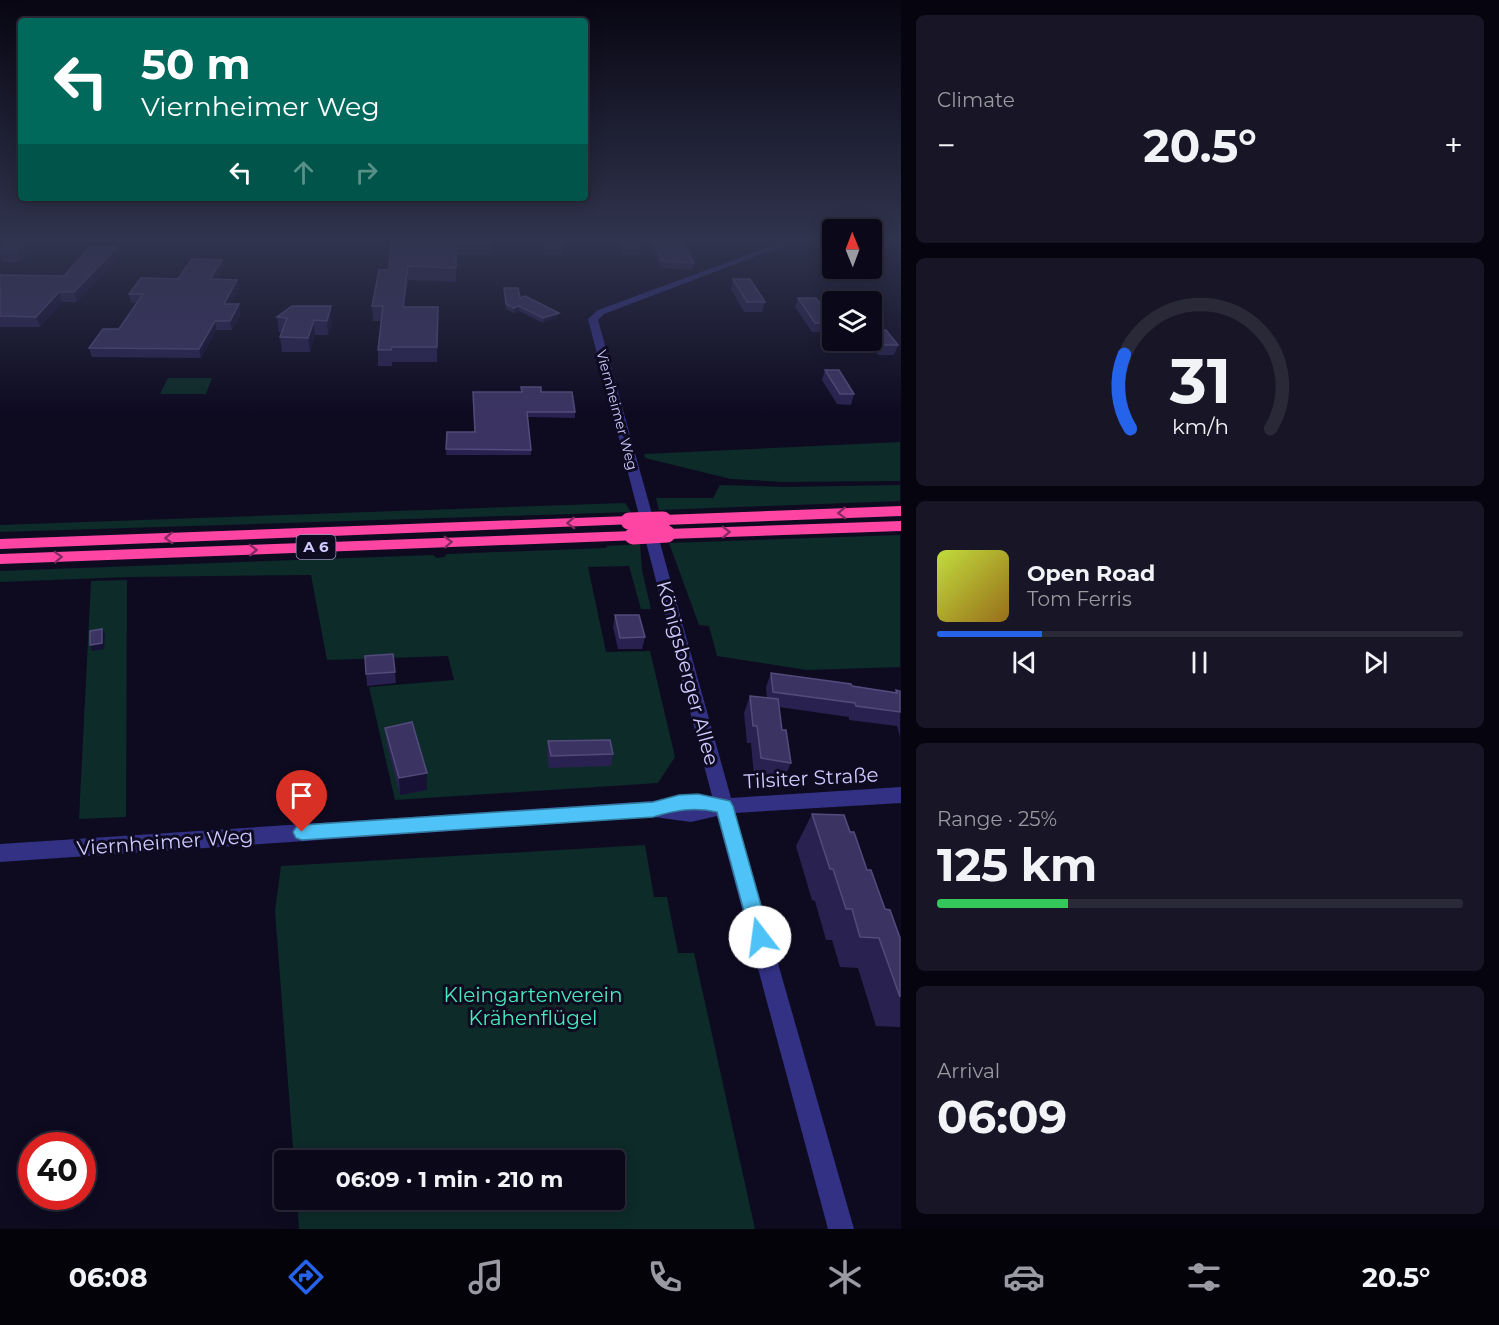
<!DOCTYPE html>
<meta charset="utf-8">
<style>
body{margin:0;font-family:Montserrat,sans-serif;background:#181626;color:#f1f3f6;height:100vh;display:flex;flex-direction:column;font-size:22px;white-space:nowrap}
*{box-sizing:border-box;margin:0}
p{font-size:20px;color:#999aa2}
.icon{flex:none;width:33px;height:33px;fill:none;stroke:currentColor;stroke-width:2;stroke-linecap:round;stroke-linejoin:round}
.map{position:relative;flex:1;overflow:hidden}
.side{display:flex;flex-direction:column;gap:15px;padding:15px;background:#06040e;width:598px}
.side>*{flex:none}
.guide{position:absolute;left:18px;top:18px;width:570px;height:183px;border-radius:6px;box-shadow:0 3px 15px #0003,0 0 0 2px #2a2938;background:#00695c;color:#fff;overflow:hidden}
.needle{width:39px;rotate:359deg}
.controls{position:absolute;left:822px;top:219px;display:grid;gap:12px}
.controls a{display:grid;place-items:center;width:60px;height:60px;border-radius:6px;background:#0a0819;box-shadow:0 3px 15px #0003,0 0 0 2px #2a2938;font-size:30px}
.speed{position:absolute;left:18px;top:1132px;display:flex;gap:12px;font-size:30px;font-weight:700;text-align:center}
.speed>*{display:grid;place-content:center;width:78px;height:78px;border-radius:50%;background:#0a0819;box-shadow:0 3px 15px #0003,0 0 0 2px #2a2938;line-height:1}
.speed .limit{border:9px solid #d22;background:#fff;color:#111}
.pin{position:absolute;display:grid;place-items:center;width:51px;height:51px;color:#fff;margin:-62px -26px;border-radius:50% 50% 50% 0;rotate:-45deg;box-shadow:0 0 6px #0007}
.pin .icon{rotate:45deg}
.me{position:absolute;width:66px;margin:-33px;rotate:345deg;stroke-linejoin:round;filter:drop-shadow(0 0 4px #0008)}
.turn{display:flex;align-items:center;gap:21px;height:126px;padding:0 24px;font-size:27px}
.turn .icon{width:78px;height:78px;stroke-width:2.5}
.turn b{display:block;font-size:42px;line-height:51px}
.lanes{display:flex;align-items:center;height:57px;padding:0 24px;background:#0003;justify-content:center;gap:30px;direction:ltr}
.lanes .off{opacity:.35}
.big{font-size:45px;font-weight:700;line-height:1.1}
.side .tile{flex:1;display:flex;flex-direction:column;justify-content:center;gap:9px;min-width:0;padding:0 21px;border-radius:9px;background:#181626}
.side .dial{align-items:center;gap:0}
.dial svg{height:156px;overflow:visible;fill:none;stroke:#2a2938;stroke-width:7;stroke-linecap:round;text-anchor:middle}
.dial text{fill:#f1f3f6;stroke:none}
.song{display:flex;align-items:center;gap:18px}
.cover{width:72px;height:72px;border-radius:9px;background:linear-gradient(135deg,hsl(70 70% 55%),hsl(40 70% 35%))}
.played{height:6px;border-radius:3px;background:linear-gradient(90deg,#2563eb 20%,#2a2938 20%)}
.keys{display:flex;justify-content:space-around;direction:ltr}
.heat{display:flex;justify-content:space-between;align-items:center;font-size:33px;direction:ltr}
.charge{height:9px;border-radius:4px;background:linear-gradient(90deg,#34c759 25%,#2a2938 0)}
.trip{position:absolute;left:274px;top:1150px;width:351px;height:60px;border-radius:6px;background:#0a0819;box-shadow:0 3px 15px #0003,0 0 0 2px #2a2938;font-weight:700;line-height:60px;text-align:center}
.tab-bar{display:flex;height:96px;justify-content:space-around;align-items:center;background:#04030a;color:#999aa2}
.tab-bar .icon{width:42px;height:42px}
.tab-bar .current{color:#2563eb}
.tab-bar b{font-size:27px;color:#f1f3f6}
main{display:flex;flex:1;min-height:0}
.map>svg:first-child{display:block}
.green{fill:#0d2b29}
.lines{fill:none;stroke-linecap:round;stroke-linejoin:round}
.minor{fill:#323184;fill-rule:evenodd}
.highway{fill:#ff45a4;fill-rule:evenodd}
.highway-bridge{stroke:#ff45a4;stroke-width:17}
.wall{fill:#292250}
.shaded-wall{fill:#171135}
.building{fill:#3b3463;stroke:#524b7b;stroke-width:1.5}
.oneway{stroke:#862862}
.route{fill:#4fc3f7;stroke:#337fa1;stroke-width:1.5}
.labels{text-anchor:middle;stroke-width:6;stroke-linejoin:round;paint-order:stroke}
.far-street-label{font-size:14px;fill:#cfcaff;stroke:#0e0b21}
.shield{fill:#0e0b21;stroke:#9591bc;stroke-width:1.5}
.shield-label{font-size:15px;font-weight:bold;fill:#cfcaff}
.near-street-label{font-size:20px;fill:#cfcaff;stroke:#0e0b21}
.near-park-label{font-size:20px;fill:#4beabd;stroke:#0e0b21}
</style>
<main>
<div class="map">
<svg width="901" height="1229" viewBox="0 0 901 1229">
<rect width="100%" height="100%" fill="#0e0b21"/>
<g class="green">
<polygon points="168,378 212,378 206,394 160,394"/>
<polygon points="900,442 900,481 892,481 784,482 731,479 645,458 644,454"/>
<polygon points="720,485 786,487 900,485 900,501 659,510 656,498 713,498"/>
<polygon points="625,503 631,512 0,532 0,525"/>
<polygon points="900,535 900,667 807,670 717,656 709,626 699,625 669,543"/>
<polygon points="640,544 642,570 651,609 641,609 629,566 588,567 606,652 650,651 675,757 658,783 395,800 369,687 454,680 448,656 327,660 311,575 128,577 0,582 0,571 433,555 437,558 444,557 447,554 606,548 607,546"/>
<polygon points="127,580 126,817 79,819 91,581"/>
<polygon points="645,845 654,897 667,897 678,953 694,953 755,1229 299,1229 297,1200 615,1200 615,1161 294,1161 275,911 281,866"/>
</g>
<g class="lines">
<polygon class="minor" points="785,241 796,241 604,314 598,320 731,798 901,787 901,803 735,813 854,1229 828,1229 717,816 691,822 654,817 0,862 0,844 653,801 688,795 712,796 588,319 598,310"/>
<g class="highway">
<polygon points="901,506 901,516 663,525 655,520 663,515"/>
<polygon points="629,516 635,518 637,521 635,524 0,549 0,539"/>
<polygon points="901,521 901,531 667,539 659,534 667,529"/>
<polygon points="633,531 639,532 641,536 639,540 0,564 0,554"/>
</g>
<g class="highway-bridge">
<polyline points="629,521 663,520"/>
<polyline points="633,536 667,534"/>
</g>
</g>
<g class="wall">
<polygon points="9,241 29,241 32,251 21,262 3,262 0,253 0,249"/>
<polygon points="391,241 507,241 507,243 491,243 491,255 456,255 456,282 408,280 405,307 438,307 437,362 392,362 392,366 378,366 378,350 381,321 373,321 372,306 389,270"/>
<polygon points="542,241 562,241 563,246 563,255 545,255"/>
<polygon points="618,241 637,241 640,248 639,255 623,255"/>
<polygon points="652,241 683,241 694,263 692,270 661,268 652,246"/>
<polygon points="117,247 120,256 77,302 62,302 40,327 0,327 0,275 64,276"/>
<polygon points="222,260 224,268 217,279 237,280 239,288 230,304 241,313 232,330 216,330 201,358 92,357 89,348 119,329 137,303 131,303 129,294 178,279"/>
<polygon points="733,279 765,302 762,312 744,312 731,289"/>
<polygon points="504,288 520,298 558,317 543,323 519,311 514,313 506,309"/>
<polygon points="798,298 832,320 832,332 812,332 795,307"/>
<polygon points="292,306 332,321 328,335 315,335 310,352 282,352 280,337 282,332 279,332 277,317"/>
<polygon points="872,330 898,345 894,355 878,355 867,340 872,340"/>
<polygon points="825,370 854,394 851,405 837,404 822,380"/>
<polygon points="521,387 541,392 575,412 575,418 528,417 531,450 531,455 446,455 447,432 474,432 521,392"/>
<polygon points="615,615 645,637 642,649 618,649 613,627"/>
<polygon points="393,654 396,683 367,686 365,656"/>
<polygon points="771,673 852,686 895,692 896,690 900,691 900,737 897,726 849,720 849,717 779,707 782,730 791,763 783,780 754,776 751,743 747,743 744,713 750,696 767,698 766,687"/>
<polygon points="385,728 427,773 427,790 400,795 387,745"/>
<polygon points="548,741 613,754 611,766 549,768 547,753"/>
<polygon points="812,814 850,832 885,909 900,938 900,1027 876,1026 858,968 840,967 832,940 826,940 815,901 812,900 796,846"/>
</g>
<g class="shaded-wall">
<polygon points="27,241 29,241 32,251 21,262 17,250"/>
<polygon points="117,247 120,256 77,302 74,292"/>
<polygon points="222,260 224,268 212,288 210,279"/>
<polygon points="408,266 408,280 403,322 403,307"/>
<polygon points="237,280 239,288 226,313 224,304"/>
<polygon points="59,292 62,302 40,327 36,317"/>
<polygon points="239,304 241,313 232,330 230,321"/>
<polygon points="331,306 332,321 328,335 327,321"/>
<polygon points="519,306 519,311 514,313 514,308"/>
<polygon points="559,313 558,317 543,323 543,318"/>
<polygon points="314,320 315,335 310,352 308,338"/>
<polygon points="215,321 216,330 201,358 199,349"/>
<polygon points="102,629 105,634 104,649 92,651 90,645"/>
<polygon points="427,773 427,790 400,795 399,778"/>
</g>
<g class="building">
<polygon points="9,241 27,241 17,250 0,250"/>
<polygon points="391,241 491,241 491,242 456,242 456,268 408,266 403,307 438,307 437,347 392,347 391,350 378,350 383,306 372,306 379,270 389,270"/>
<polygon points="544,241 562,241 563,246 545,246"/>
<polygon points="622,241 637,241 640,248 624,248"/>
<polygon points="653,241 683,241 694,263 662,261"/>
<polygon points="90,246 117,247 74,292 59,292 36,317 0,316 0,275 64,276"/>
<polygon points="192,259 222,260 210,279 237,280 224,304 239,304 230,321 215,321 199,349 89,348 103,329 119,329 143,294 129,294 141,278 178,279"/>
<polygon points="733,279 750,279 765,302 747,302"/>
<polygon points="504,288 518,288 520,298 525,296 559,313 543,318 519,306 514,308 506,304"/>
<polygon points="798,298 816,298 832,320 832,323 815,323"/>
<polygon points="292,306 331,306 327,321 314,320 308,338 280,337 287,318 277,317"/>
<polygon points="872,330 886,330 898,345 881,345 872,333"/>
<polygon points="825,370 839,370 854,394 840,394"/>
<polygon points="521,387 541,387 541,392 572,392 575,412 527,412 531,450 446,449 447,432 475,432 473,392 522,392"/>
<polygon points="615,615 639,615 645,637 620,638"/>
<polygon points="102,629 102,643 90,645 90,631"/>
<polygon points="393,654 395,672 366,674 365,656"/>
<polygon points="771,673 851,684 852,686 897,693 896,690 900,691 900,712 856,706 855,703 773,692"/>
<polygon points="750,696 778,699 782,730 786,730 791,763 761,758 757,726 753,726"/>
<polygon points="412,722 427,773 399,778 385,728"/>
<polygon points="610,740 613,754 551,756 548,741"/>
<polygon points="812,814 844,815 850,832 854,832 867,870 871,870 885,909 890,910 900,938 900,997 879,938 860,937 852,909 846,909 833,869 830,869"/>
</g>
<defs><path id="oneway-chevron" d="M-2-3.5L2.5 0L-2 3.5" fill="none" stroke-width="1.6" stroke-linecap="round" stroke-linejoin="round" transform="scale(1.5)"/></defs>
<g class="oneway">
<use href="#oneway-chevron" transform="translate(842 513) rotate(178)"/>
<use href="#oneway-chevron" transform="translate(571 523) rotate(178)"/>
<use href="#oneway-chevron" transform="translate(726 532) rotate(-2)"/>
<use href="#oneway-chevron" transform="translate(169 538) rotate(178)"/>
<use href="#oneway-chevron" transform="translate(448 542) rotate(-2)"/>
<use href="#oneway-chevron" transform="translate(253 550) rotate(-2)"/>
<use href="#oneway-chevron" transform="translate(58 557) rotate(-2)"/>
</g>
<linearGradient id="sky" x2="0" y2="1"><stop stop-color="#080612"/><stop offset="0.58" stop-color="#30344e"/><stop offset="1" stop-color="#30344e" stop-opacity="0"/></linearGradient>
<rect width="901" height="413" fill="url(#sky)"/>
<path class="route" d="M698,794L730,801L733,806L770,937L767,943L760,946L754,943L751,937L717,812C693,807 676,810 653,817L302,840L296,838L293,832L296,827L302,825L653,802L679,795Z"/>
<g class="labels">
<g class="far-street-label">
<text transform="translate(617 410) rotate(75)" y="5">Viernheimer Weg</text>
</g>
<rect class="shield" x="296.5" y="535" width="39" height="24" rx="4.5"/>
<g class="shield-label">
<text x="316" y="552">A 6</text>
</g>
<g class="near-street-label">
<text transform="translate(688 673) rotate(75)" y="7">Königsberger Allee</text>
<text transform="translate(811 778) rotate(-3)" y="7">Tilsiter Straße</text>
<text transform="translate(165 842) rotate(-4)" y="7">Viernheimer Weg</text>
</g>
<g class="near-park-label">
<text x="533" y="1002">Kleingartenverein<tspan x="533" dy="23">Krähenflügel</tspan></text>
</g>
</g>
</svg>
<div class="controls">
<a><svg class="needle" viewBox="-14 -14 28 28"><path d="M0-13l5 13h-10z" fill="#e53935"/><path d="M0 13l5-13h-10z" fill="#999aa2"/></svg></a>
<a><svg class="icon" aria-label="layers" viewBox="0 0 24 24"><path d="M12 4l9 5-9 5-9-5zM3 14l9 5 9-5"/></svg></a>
</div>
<div class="speed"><div class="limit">40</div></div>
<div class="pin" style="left:302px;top:832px;background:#d93025"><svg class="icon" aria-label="arrive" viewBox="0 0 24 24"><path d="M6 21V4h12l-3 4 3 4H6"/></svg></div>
<svg class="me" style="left:760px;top:937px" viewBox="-20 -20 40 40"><circle r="19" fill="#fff"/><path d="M0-13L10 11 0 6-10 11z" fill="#4fc3f7"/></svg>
<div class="trip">06:09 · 1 min · 210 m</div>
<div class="guide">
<div class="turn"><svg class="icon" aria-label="left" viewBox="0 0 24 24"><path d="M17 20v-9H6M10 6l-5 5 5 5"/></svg><div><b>50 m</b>Viernheimer Weg</div></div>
<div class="lanes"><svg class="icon" aria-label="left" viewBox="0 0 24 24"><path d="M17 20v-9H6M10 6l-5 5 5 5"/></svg><svg class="icon off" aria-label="ahead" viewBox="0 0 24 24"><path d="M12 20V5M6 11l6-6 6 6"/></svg><svg class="icon off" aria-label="right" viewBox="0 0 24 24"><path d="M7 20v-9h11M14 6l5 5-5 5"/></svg></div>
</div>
</div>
<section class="side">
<div class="tile"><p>Climate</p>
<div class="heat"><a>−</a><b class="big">20.5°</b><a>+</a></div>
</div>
<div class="tile dial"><svg viewBox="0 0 100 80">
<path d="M14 69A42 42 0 1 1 86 69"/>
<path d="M14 69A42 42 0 0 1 11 31" stroke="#2563eb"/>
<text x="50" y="56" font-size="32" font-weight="700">31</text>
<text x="50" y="72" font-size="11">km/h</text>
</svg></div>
<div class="tile">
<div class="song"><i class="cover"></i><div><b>Open Road</b><p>Tom Ferris</p></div></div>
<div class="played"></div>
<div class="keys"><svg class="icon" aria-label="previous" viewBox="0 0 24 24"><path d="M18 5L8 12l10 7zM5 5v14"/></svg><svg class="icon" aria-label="pause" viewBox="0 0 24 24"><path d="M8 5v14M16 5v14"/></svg><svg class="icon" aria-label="next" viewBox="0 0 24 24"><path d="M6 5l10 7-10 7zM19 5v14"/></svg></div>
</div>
<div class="tile"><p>Range · 25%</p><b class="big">125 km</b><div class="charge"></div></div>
<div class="tile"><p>Arrival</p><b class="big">06:09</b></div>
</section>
</main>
<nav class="tab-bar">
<b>06:08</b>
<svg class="icon current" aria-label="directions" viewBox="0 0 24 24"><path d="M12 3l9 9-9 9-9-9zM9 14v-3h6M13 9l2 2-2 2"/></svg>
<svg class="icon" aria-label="music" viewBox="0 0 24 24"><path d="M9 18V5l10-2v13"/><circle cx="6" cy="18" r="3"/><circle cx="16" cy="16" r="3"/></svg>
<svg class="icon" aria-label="phone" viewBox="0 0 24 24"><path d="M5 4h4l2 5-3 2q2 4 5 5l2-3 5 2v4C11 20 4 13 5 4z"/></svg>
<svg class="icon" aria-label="climate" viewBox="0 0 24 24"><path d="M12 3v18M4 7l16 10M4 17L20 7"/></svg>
<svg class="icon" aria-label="car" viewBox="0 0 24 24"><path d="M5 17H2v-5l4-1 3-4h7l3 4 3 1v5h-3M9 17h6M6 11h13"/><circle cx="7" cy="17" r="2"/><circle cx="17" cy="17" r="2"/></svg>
<svg class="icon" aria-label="filters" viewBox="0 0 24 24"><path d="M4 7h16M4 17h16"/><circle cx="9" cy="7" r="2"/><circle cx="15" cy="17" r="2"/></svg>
<b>20.5°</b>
</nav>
